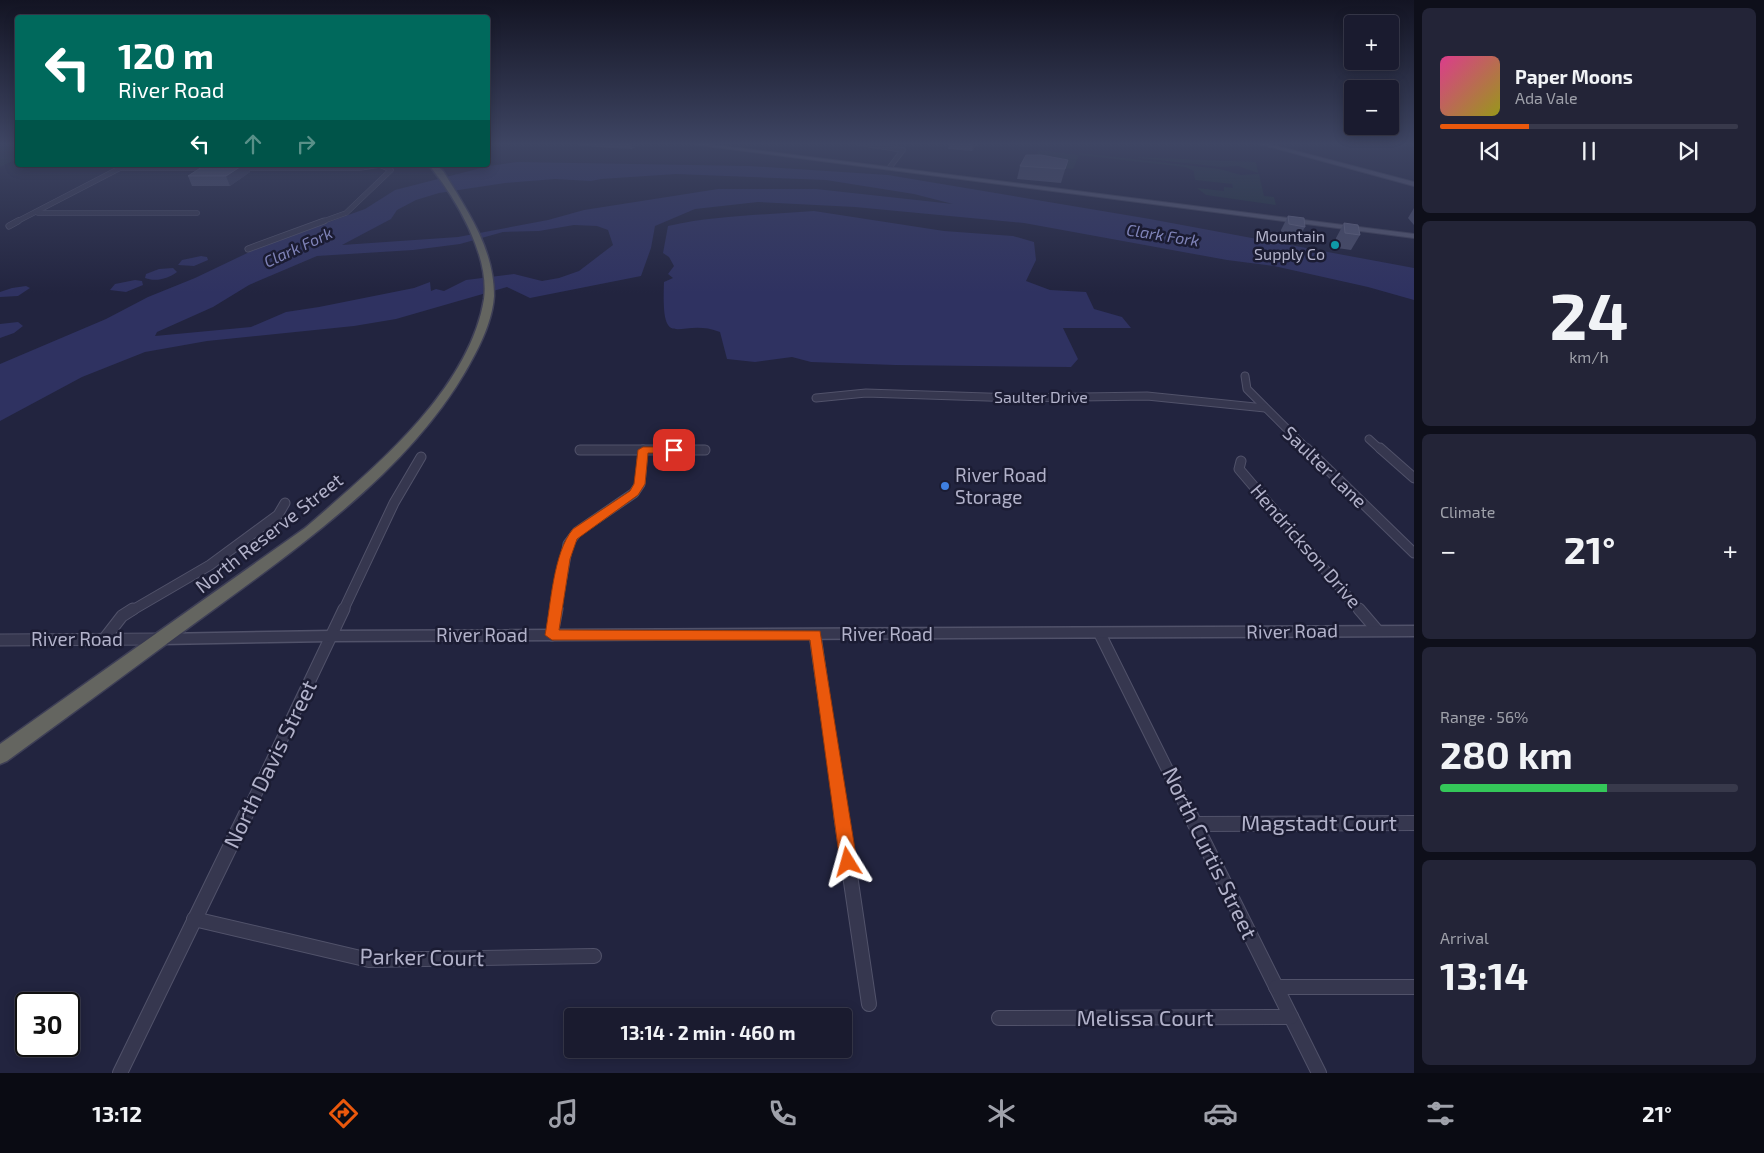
<!DOCTYPE html>
<meta charset="utf-8">
<style>
body{margin:0;font-family:"Exo 2",sans-serif;background:#232437;color:#f1f3f6;height:100vh;display:flex;flex-direction:column;font-size:19px;white-space:nowrap}
*{box-sizing:border-box;margin:0}
p{font-size:16px;color:#9fa1aa}
.icon{flex:none;width:28px;height:28px;fill:none;stroke:currentColor;stroke-width:2;stroke-linecap:round;stroke-linejoin:round}
.map{position:relative;flex:1;overflow:hidden}
.details{display:flex;flex-direction:column;gap:8px;padding:8px;background:#0e0f1a;width:350px}
.details>*{flex:none}
.banner{position:absolute;left:15px;top:15px;width:475px;height:152px;border-radius:5px;box-shadow:0 2px 12px #0003,0 0 0 1px #38394b;background:#00695c;color:#fff;overflow:hidden}
.fabs{position:absolute;left:1344px;top:15px;display:grid;gap:10px}
.fabs a{display:grid;place-items:center;width:55px;height:55px;border-radius:5px;background:#1a1b2f;box-shadow:0 2px 12px #0003,0 0 0 1px #38394b;font-size:25px}
.speed{position:absolute;left:15px;top:992px;display:flex;gap:10px;font-size:25px;font-weight:700;text-align:center}
.speed>*{display:grid;place-content:center;width:65px;height:65px;border-radius:50%;background:#1a1b2f;box-shadow:0 2px 12px #0003,0 0 0 1px #38394b;line-height:1}
.speed .limit{border:2px solid #111;border-radius:8px;background:#fff;color:#111}
.pin{position:absolute;display:grid;place-items:center;width:42px;height:42px;color:#fff;margin:-21px;border-radius:10px;box-shadow:0 2px 8px #0006}
.me{position:absolute;width:55px;margin:-28px;rotate:352deg;stroke-linejoin:round;filter:drop-shadow(0 0 4px #0008)}
.turn{display:flex;align-items:center;gap:18px;height:105px;padding:0 20px;font-size:22px}
.turn .icon{width:65px;height:65px;stroke-width:2.5}
.turn b{display:block;font-size:35px;line-height:42px}
.lanes{display:flex;align-items:center;height:48px;padding:0 20px;background:#0003;justify-content:center;gap:25px;direction:ltr}
.lanes .off{opacity:.35}
.big{font-size:38px;font-weight:700;line-height:1.1}
.details .widget{flex:1;display:flex;flex-direction:column;justify-content:center;gap:8px;min-width:0;padding:0 18px;border-radius:8px;background:#232437}
.details .dial{align-items:center;gap:0}
.dial b{font-size:65px;line-height:1}
.song{display:flex;align-items:center;gap:15px}
.cover{width:60px;height:60px;border-radius:8px;background:linear-gradient(135deg,hsl(330 70% 55%),hsl(60 70% 35%))}
.played{height:5px;border-radius:2px;background:linear-gradient(90deg,#ea580c 30%,#38394b 30%)}
.keys{display:flex;justify-content:space-around;direction:ltr}
.heat{display:flex;justify-content:space-between;align-items:center;font-size:28px;direction:ltr}
.charge{height:8px;border-radius:4px;background:linear-gradient(90deg,#34c759 56%,#38394b 0)}
.trip{position:absolute;left:564px;top:1008px;width:288px;height:50px;border-radius:5px;background:#1a1b2f;box-shadow:0 2px 12px #0003,0 0 0 1px #38394b;font-weight:700;line-height:50px;text-align:center}
.dock{display:flex;height:80px;justify-content:space-around;align-items:center;background:#0a0b13;color:#9fa1aa}
.dock .icon{width:35px;height:35px}
.dock .on{color:#ea580c}
.dock b{font-size:22px;color:#f1f3f6}
main{display:flex;flex:1;min-height:0}
.map>svg:first-child{display:block}
.green{fill:#243340}
.water{fill:#2f3261;fill-rule:evenodd}
.lines{fill:none;stroke-linecap:round;stroke-linejoin:round}
.minor-far5-casing{stroke:#51526a;stroke-width:5.5}
.minor-far4-casing{stroke:#51526a;stroke-width:7}
.minor-far3-casing{stroke:#51526a;stroke-width:9}
.minor-far2-casing{stroke:#51526a;stroke-width:11}
.minor-far1-casing{stroke:#51526a;stroke-width:13}
.minor-casing{stroke:#51526a;stroke-width:16}
.tertiary-casing{stroke:#51526a;stroke-width:3}
.primary-casing{stroke:#3f4058;stroke-width:2}
.trunk-casing{stroke:#3e3f56;stroke-width:3}
.minor-far5{stroke:#36374f;stroke-width:4.5}
.minor-far4{stroke:#36374f;stroke-width:5.5}
.minor-far3{stroke:#36374f;stroke-width:7}
.minor-far2{stroke:#36374f;stroke-width:9}
.minor-far1{stroke:#36374f;stroke-width:11}
.minor{stroke:#36374f;stroke-width:14}
.tertiary{fill:#36374f;fill-rule:evenodd}
.primary{fill:#54566f;fill-rule:evenodd}
.trunk{fill:#646560;fill-rule:evenodd}
.wall{fill:#484b68}
.shaded-wall{fill:#343753}
.building{fill:#535673;stroke:#626480}
.route{fill:#ea580c;stroke:#983908}
.culture-dot{fill:#0f9aa8;stroke:#1b1c33;stroke-width:2}
.shop-dot{fill:#3f7fe0;stroke:#1b1c33;stroke-width:2}
.labels{text-anchor:middle;stroke-width:5;stroke-linejoin:round;paint-order:stroke}
.far-water-label{font-size:16px;font-style:italic;fill:#7f83b8;stroke:#1b1c33}
.far-poi-label{font-size:16px;fill:#b2b2ca;stroke:#1b1c33;text-anchor:end}
.far-street-label{font-size:16px;fill:#b2b2ca;stroke:#1b1c33}
.street-label{font-size:19px;fill:#b2b2ca;stroke:#1b1c33}
.poi-label{font-size:19px;fill:#b2b2ca;stroke:#1b1c33;text-anchor:start}
.near-street-label{font-size:22px;fill:#b2b2ca;stroke:#1b1c33}
</style>
<main>
<div class="map">
<svg width="1414" height="1073" viewBox="0 0 1414 1073">
<rect width="100%" height="100%" fill="#22243f"/>
<g class="green">
<polygon points="0,143 18,143 17,159 0,167"/>
<polygon points="1039,150 1079,155 1080,153 1220,169 1241,175 1259,174 1264,196 1274,197 1276,205 1206,195 1197,188 1224,191 1224,187 1233,188 1232,184 1195,180 1194,171 1185,167 1079,155 1073,169 1036,165 1034,160"/>
<polygon points="1131,157 1256,162 1258,173 1238,166 1221,167"/>
</g>
<g class="water">
<path d="M517,162L749,166L888,175L1150,219L1414,268V300L1368,287L1274,266L1227,260L1024,223L855,207L758,202L695,209L655,226L651,248L641,276L530,298L507,287L396,319L354,326L207,341L145,352L82,377L0,421V364L106,319L148,297L195,278L262,246L365,209L395,190L489,166ZM676,174L826,180L914,194L953,204L816,189H718L584,210L548,220L458,237L342,245L391,219L397,210L416,200L439,193L505,183L555,179L591,181L601,179ZM574,225L597,226L608,230L613,245L579,271L559,278L542,281L514,274L466,280L444,291L436,289L431,291L430,282L414,288L319,307L286,312L251,327L155,336L157,332L213,307L249,285L317,256L413,250L460,244L503,232L539,231Z"/>
<path d="M814,211L944,231L1013,236L1034,242L1036,260L1026,281L1050,290L1086,292L1094,309L1122,317L1131,328H1063L1078,359L1071,367L895,365L811,362L792,357L755,362L727,359L720,332C678,316 661,357 664,282L673,278L668,274L674,266L669,257L663,253L668,226C717,215 766,215 814,211Z"/>
<polygon points="201,256 207,257 208,260 194,266 178,265 182,260"/>
<path d="M173,268L177,272C168,279 155,282 145,278L146,274L159,269Z"/>
<polygon points="135,280 142,281 143,285 126,292 110,290 115,284"/>
<polygon points="26,286 30,288 18,296 0,297 0,292 12,288"/>
<polygon points="18,322 23,326 14,333 0,338 0,324"/>
</g>
<g class="lines">
<defs>
<g id="minor-far5">
<polyline points="859,143 903,150 890,167"/>
<polyline points="120,168 212,168"/>
<polyline points="237,168 360,168 379,165"/>
<polyline points="38,213 197,213"/>
<polyline points="16,222 124,166"/>
<polyline points="321,222 346,213 391,170 380,165"/>
</g>
<g id="minor-far4">
<polyline points="9,226 18,221"/>
<polyline points="248,249 324,221"/>
</g>
<g id="minor-far3">
<polyline points="1245,376 1247,389 1308,450"/>
<polyline points="816,398 866,393 1017,398 1147,396 1265,408"/>
<polyline points="1369,439 1381,450"/>
</g>
<g id="minor-far2">
<polyline points="1306,448 1414,553"/>
<polyline points="1380,448 1414,478"/>
<polyline points="580,450 705,450"/>
<polyline points="1241,461 1239,469 1360,611"/>
<polyline points="131,611 210,565 278,515 285,503"/>
<polyline points="343,611 394,503 421,457"/>
<polyline points="556,611 568,544 577,532 634,493 640,484 643,450"/>
</g>
<g id="minor-far1">
<polyline points="1359,609 1377,630"/>
<polyline points="1100,634 1190,815"/>
<polyline points="552,635 557,609"/>
<polyline points="815,635 841,815"/>
<polyline points="105,638 122,616 133,609"/>
<polyline points="0,640 160,639"/>
<polyline points="246,815 344,609"/>
</g>
<g id="minor">
<polyline points="841,814 869,1004"/>
<polyline points="1190,814 1319,1073"/>
<polyline points="1195,824 1414,823"/>
<polyline points="194,919 369,960 594,956"/>
<polyline points="1276,987 1414,987"/>
<polyline points="999,1018 1291,1017"/>
<polyline points="120,1073 246,814"/>
</g>
<polygon id="tertiary" points="1414,626 1414,636 331,641 162,644 157,643 156,639 157,635 162,634 331,631"/>
<g id="primary">
<polygon points="684,143 699,143 1414,234 1414,238"/>
<polygon points="1256,143 1265,143 1414,182 1414,186"/>
</g>
<path id="trunk" d="M429,165H436L443,171C467,210 494,248 494,296C493,315 484,337 475,354C415,472 284,557 180,634C123,676 65,719 7,761L0,764V744L305,528C372,470 469,391 484,299C490,255 455,197 429,165Z"/>
</defs>
<use href="#minor-far5" class="minor-far5-casing"/>
<use href="#minor-far4" class="minor-far4-casing"/>
<use href="#minor-far3" class="minor-far3-casing"/>
<use href="#minor-far2" class="minor-far2-casing"/>
<use href="#minor-far1" class="minor-far1-casing"/>
<use href="#minor" class="minor-casing"/>
<use href="#tertiary" class="tertiary-casing"/>
<use href="#primary" class="primary-casing"/>
<use href="#trunk" class="trunk-casing"/>
<use href="#minor-far5" class="minor-far5"/>
<use href="#minor-far4" class="minor-far4"/>
<use href="#minor-far3" class="minor-far3"/>
<use href="#minor-far2" class="minor-far2"/>
<use href="#minor-far1" class="minor-far1"/>
<use href="#minor" class="minor"/>
<use href="#tertiary" class="tertiary"/>
<use href="#primary" class="primary"/>
<use href="#trunk" class="trunk"/>
</g>
<g class="wall">
<polygon points="580,143 642,143 632,149 580,146"/>
<polygon points="949,143 977,143 972,151 948,149"/>
<polygon points="1068,160 1061,183 1017,179 1020,166"/>
<polygon points="205,165 247,165 250,172 230,186 192,186 188,176"/>
<polygon points="1414,208 1414,225 1408,218"/>
<polygon points="1288,216 1305,227 1297,241 1281,239 1281,230"/>
<polygon points="1344,223 1360,235 1351,250 1337,248 1336,238"/>
</g>
<g class="shaded-wall">
<polygon points="632,143 642,143 632,149"/>
<polygon points="973,143 977,143 972,151"/>
<polygon points="243,165 247,165 250,172 230,186 226,176"/>
</g>
<g class="building">
<polygon points="1026,155 1041,155 1068,160 1065,169 1020,166"/>
<polygon points="205,165 243,165 226,176 188,176"/>
<polygon points="1288,216 1304,218 1305,227 1289,224"/>
<polygon points="1344,223 1358,225 1360,235 1345,233"/>
</g>
<linearGradient id="sky" x2="0" y2="1"><stop stop-color="#131423"/><stop offset="0.49" stop-color="#3e4563"/><stop offset="1" stop-color="#3e4563" stop-opacity="0"/></linearGradient>
<rect width="1414" height="293" fill="url(#sky)"/>
<path class="route" d="M643,447H674L679,450L674,453H648L645,484L638,495L577,539L570,559L559,630L820,631L857,862L854,868L848,871L842,868L840,862L810,640H552L545,635C551,605 553,553 573,529L630,491L634,484L638,450Z"/>
<circle class="culture-dot" cx="1335" cy="245" r="5"/>
<circle class="shop-dot" cx="945" cy="486" r="5"/>
<g class="labels">
<g class="far-water-label">
<text transform="translate(1163 235) rotate(9)" y="6">Clark Fork</text>
<text transform="translate(298 247) rotate(-25)" y="6">Clark Fork</text>
</g>
<g class="far-poi-label">
<text x="1325" y="242">Mountain<tspan x="1325" dy="18">Supply Co</tspan></text>
</g>
<g class="far-street-label">
<text x="1041" y="403">Saulter Drive</text>
</g>
<g class="street-label">
<text transform="translate(1325 467) rotate(44)" y="7">Saulter Lane</text>
<text transform="translate(269 533) rotate(-38)" y="7">North Reserve Street</text>
<text transform="translate(1306 546) rotate(49)" y="7">Hendrickson Drive</text>
<text transform="translate(1292 631) rotate(-1)" y="7">River Road</text>
<text x="887" y="641">River Road</text>
<text x="482" y="642">River Road</text>
<text x="77" y="646">River Road</text>
</g>
<g class="poi-label">
<text x="955" y="482">River Road<tspan x="955" dy="22">Storage</tspan></text>
</g>
<g class="near-street-label">
<text transform="translate(270 764) rotate(-64)" y="8">North Davis Street</text>
<text x="1319" y="831">Magstadt Court</text>
<text transform="translate(1210 853) rotate(64)" y="8">North Curtis Street</text>
<text transform="translate(422 957) rotate(1)" y="8">Parker Court</text>
<text x="1145" y="1026">Melissa Court</text>
</g>
</g>
</svg>
<div class="fabs">
<a>+</a>
<a>−</a>
</div>
<div class="speed"><div class="limit">30</div></div>
<div class="pin" style="left:674px;top:450px;background:#d93025"><svg class="icon" aria-label="arrive" viewBox="0 0 24 24"><path d="M6 21V4h12l-3 4 3 4H6"/></svg></div>
<svg class="me" style="left:848px;top:862px" viewBox="-20 -20 40 40"><path d="M0-17L14 15 0 8-14 15z" fill="#ea580c" stroke="#fff" stroke-width="4"/></svg>
<div class="trip">13:14 · 2 min · 460 m</div>
<div class="banner">
<div class="turn"><svg class="icon" aria-label="left" viewBox="0 0 24 24"><path d="M17 20v-9H6M10 6l-5 5 5 5"/></svg><div><b>120 m</b>River Road</div></div>
<div class="lanes"><svg class="icon" aria-label="left" viewBox="0 0 24 24"><path d="M17 20v-9H6M10 6l-5 5 5 5"/></svg><svg class="icon off" aria-label="ahead" viewBox="0 0 24 24"><path d="M12 20V5M6 11l6-6 6 6"/></svg><svg class="icon off" aria-label="right" viewBox="0 0 24 24"><path d="M7 20v-9h11M14 6l5 5-5 5"/></svg></div>
</div>
</div>
<section class="details">
<div class="widget">
<div class="song"><i class="cover"></i><div><b>Paper Moons</b><p>Ada Vale</p></div></div>
<div class="played"></div>
<div class="keys"><svg class="icon" aria-label="previous" viewBox="0 0 24 24"><path d="M18 5L8 12l10 7zM5 5v14"/></svg><svg class="icon" aria-label="pause" viewBox="0 0 24 24"><path d="M8 5v14M16 5v14"/></svg><svg class="icon" aria-label="next" viewBox="0 0 24 24"><path d="M6 5l10 7-10 7zM19 5v14"/></svg></div>
</div>
<div class="widget dial"><b>24</b><p>km/h</p></div>
<div class="widget"><p>Climate</p>
<div class="heat"><a>−</a><b class="big">21°</b><a>+</a></div>
</div>
<div class="widget"><p>Range · 56%</p><b class="big">280 km</b><div class="charge"></div></div>
<div class="widget"><p>Arrival</p><b class="big">13:14</b></div>
</section>
</main>
<nav class="dock">
<b>13:12</b>
<svg class="icon on" aria-label="directions" viewBox="0 0 24 24"><path d="M12 3l9 9-9 9-9-9zM9 14v-3h6M13 9l2 2-2 2"/></svg>
<svg class="icon" aria-label="music" viewBox="0 0 24 24"><path d="M9 18V5l10-2v13"/><circle cx="6" cy="18" r="3"/><circle cx="16" cy="16" r="3"/></svg>
<svg class="icon" aria-label="phone" viewBox="0 0 24 24"><path d="M5 4h4l2 5-3 2q2 4 5 5l2-3 5 2v4C11 20 4 13 5 4z"/></svg>
<svg class="icon" aria-label="climate" viewBox="0 0 24 24"><path d="M12 3v18M4 7l16 10M4 17L20 7"/></svg>
<svg class="icon" aria-label="car" viewBox="0 0 24 24"><path d="M5 17H2v-5l4-1 3-4h7l3 4 3 1v5h-3M9 17h6M6 11h13"/><circle cx="7" cy="17" r="2"/><circle cx="17" cy="17" r="2"/></svg>
<svg class="icon" aria-label="filters" viewBox="0 0 24 24"><path d="M4 7h16M4 17h16"/><circle cx="9" cy="7" r="2"/><circle cx="15" cy="17" r="2"/></svg>
<b>21°</b>
</nav>
